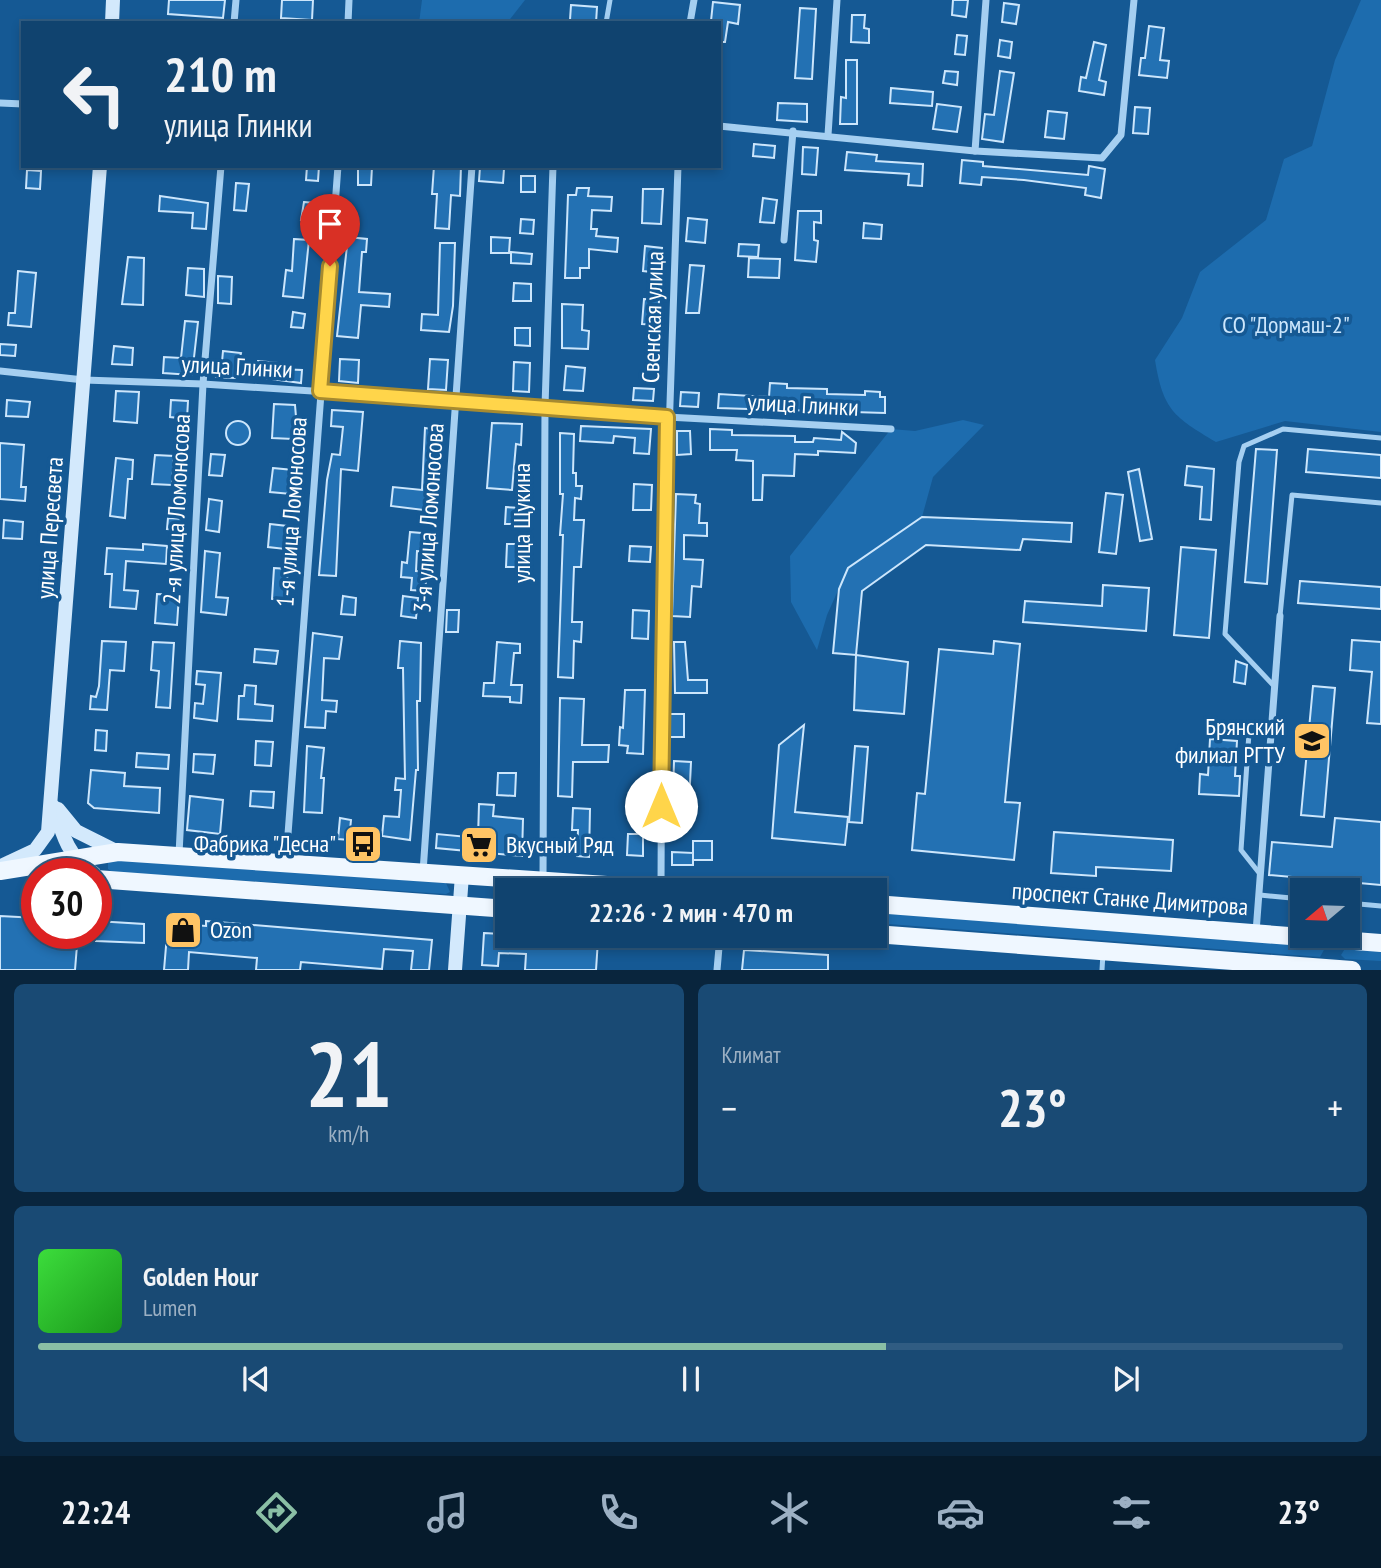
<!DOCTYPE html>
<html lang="ru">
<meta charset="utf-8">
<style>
body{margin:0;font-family:"PT Sans Narrow",sans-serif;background:#194a74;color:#f1f3f6;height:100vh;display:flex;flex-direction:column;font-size:26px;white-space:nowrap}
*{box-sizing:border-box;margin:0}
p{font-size:23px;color:#9cb0c3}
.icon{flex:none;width:38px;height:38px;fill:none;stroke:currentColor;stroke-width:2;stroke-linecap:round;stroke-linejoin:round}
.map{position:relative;height:970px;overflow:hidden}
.panel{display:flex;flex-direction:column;gap:14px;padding:14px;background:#09253d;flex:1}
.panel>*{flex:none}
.hud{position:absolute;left:21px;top:21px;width:700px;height:147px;border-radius:0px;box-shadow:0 4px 10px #0003,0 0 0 2px #305c82;background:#10436f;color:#f1f3f6;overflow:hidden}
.needle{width:46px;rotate:251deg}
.buttons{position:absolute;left:1290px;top:878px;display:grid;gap:14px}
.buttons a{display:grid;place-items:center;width:70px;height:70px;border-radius:0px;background:#10436f;box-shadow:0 4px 10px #0003,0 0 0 2px #305c82;font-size:35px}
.speed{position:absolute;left:21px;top:858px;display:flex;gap:14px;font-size:35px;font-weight:700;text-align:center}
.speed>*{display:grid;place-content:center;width:91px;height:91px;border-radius:50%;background:#10436f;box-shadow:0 4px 10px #0003,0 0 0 2px #305c82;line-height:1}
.speed .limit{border:10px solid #d22;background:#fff;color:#111}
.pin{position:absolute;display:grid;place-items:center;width:60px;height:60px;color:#fff;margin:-72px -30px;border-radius:50% 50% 50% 0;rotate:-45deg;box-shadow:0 0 7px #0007}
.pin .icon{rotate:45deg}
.me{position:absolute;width:77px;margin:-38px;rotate:0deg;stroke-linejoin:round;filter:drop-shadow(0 0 5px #0008)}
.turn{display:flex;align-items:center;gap:24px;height:147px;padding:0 28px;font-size:32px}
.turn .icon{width:91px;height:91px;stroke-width:2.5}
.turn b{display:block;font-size:49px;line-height:60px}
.big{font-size:52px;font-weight:700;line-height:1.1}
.panel .widget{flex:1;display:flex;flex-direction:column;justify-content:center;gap:10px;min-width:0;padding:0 24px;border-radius:10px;background:#194a74}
.panel .dial{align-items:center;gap:0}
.dial b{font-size:91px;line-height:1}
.song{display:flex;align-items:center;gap:21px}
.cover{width:84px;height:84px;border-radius:10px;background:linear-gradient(135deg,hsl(120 70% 55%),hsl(120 70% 35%))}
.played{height:7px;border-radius:4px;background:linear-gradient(90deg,#8abfa5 65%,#305c82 65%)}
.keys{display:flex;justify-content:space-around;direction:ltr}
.heat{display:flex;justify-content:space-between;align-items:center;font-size:38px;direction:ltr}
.panel .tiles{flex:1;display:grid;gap:14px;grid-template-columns:1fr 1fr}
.widget:last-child{grid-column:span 2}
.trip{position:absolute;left:495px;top:878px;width:392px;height:70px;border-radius:0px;background:#10436f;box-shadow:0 4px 10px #0003,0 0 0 2px #305c82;font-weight:700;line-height:70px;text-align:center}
.dock{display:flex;height:112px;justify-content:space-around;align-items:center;background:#061b2c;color:#9cb0c3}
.dock .icon{width:49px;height:49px}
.dock .active{color:#8abfa5}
.dock b{font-size:32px;color:#f1f3f6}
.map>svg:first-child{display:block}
.green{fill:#1d6cae}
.building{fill:#2371b3;stroke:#cce6fc;stroke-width:2}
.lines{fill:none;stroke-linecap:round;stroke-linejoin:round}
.lane{stroke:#a5cff1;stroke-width:5}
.street{stroke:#a5cff1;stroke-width:7}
.secondary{stroke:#d3e9fc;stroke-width:14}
.primary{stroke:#eff7ff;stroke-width:18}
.route-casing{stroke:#a68a30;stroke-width:18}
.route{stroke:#ffd54a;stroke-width:12}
.labels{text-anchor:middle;stroke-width:7;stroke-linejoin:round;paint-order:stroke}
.street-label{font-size:24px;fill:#fff;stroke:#155994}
.park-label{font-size:24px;fill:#cce6fc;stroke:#155994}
.poi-label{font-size:24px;fill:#fff;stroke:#155994;text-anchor:end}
</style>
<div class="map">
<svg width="1381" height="970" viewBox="0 0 1381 970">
<rect width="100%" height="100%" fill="#155994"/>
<g class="green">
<polygon points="422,0 525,0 507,23 419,23"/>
<path d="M1361,0H1381V432L1285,421L1216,442C1174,417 1163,410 1155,360L1182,318L1200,272L1266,220L1284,159L1312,146L1335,60Z"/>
<polygon points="963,420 984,425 933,477 922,517 848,568 827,615 817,650 791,602 790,556 891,429 915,431"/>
<polygon points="113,860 446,883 450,892 446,894 112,872 108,869 108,862"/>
<polygon points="875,913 1322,945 1325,948 1320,957 875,923"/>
<polygon points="1346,947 1381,949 1381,961 1345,959 1341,955"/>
</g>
<g class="building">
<polygon points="169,0 225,0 223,18 168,14"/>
<polygon points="282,0 313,0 312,20 281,18"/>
<polygon points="953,0 968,0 966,17 952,15"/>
<polygon points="713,2 740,5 738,24 728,22 725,42 719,42 719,22 711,21"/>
<polygon points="1004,3 1019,5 1016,24 1002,22"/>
<polygon points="571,5 597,7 596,23 570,20"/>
<polygon points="800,8 816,9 812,79 795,78"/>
<polygon points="852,15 865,15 864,28 869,29 869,43 851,42"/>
<polygon points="1149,26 1164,28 1160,60 1169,61 1167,78 1139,75 1141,58 1145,58"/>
<polygon points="957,35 967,36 965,55 955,54"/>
<polygon points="1000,40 1012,42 1010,58 998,56"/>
<polygon points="1094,42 1106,45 1099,80 1106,82 1104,95 1079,91 1081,77 1086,78"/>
<polygon points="846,60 857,60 857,124 840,124 841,97 846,98"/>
<polygon points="945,71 958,72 957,85 943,83"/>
<polygon points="1000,71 1014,73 1003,142 982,139 985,114 994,115"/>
<polygon points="891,88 933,92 932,106 890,103"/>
<polygon points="778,103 807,104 807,122 777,120"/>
<polygon points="937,104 961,107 957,132 933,129"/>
<polygon points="1135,107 1150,108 1148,134 1133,133"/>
<polygon points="1048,111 1067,113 1064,139 1045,137"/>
<polygon points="754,144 775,146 774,158 753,156"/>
<polygon points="803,147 818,148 816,175 802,174"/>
<polygon points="847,152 877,155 876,161 923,164 922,186 908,185 909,174 845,170"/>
<polygon points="962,160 983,162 983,166 1088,175 1089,166 1105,169 1101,198 1085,195 1086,188 1024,180 982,177 981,185 960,183"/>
<polygon points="307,166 319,166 318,181 306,180"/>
<polygon points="358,166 372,167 371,185 358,185"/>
<polygon points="434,166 461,166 460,196 451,195 449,229 435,228 437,194 432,194"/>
<polygon points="480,167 504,169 503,183 479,181"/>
<polygon points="27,170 41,171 40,189 26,188"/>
<rect x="521" y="176" width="14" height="16"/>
<polygon points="236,183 249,184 246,211 234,210"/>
<polygon points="577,188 589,188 588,196 612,197 611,211 592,210 591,229 597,229 596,236 618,238 617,252 589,249 589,268 580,268 580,278 565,278 568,195 576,195"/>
<polygon points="643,189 663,189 661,224 642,223"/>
<polygon points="160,196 208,203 206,229 192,228 193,213 159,211"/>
<polygon points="763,198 777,200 774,223 760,222"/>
<polygon points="304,202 314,203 312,221 301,220"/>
<polygon points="798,211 821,211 821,223 814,222 814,240 818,241 816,262 795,260"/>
<polygon points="688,218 707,220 705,243 686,241"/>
<polygon points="521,219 534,220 533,234 520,233"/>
<polygon points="864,223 882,225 881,239 863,238"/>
<polygon points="348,237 367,239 366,252 362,252 359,292 390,294 389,307 361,305 358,338 337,336"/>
<polygon points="491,237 510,238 509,253 491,253"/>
<polygon points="294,239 309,240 303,298 283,296 286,270 292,271"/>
<polygon points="440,243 455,243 453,306 449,332 421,330 422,314 438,315"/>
<polygon points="739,244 759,245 758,257 738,256"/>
<polygon points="645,246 662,248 660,273 643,271"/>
<polygon points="511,252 532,254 531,264 511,263"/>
<polygon points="128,257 144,258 143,305 122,304"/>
<polygon points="749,258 780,259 779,278 748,277"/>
<polygon points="690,265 704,266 699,313 686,313"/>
<polygon points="188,268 204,269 204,297 186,295"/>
<polygon points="18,271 36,273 31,327 8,325 9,313 15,313"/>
<polygon points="218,276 232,277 231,304 218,303"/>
<polygon points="514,283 531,284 531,301 513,301"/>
<polygon points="644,299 659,300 658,325 642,324"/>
<polygon points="562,304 583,305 582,330 589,331 588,349 562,348"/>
<polygon points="293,312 305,314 303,328 291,327"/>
<polygon points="185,321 198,322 192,375 163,373 164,357 181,358"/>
<polygon points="515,328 530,328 530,346 515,345"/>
<polygon points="0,344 16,345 15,356 0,355"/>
<polygon points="114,346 133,348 132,365 112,364"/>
<polygon points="223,351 241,353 235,378 216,377 217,361 222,362"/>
<polygon points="340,359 359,360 358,383 339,381"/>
<polygon points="430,359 448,360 446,390 428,389"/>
<polygon points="258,361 277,363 277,369 302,370 301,383 257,377"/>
<polygon points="514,362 530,363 529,392 513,391"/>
<polygon points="566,366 585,368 583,391 564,390"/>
<polygon points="770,383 787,384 787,388 827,389 827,394 865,395 865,391 880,392 880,397 885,397 885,413 718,408 719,394 769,397"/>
<polygon points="634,388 654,389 653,401 633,400"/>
<polygon points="116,391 139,392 137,423 114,421"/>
<polygon points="681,392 699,393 698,407 680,406"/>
<polygon points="7,400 30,402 28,417 6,416"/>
<polygon points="171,400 188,401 187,419 170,417"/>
<polygon points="274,404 295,405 297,429 294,429 293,439 272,438"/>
<polygon points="332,410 363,412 358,471 341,469 336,576 319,575 327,480 332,454 340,455 343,427 331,426"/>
<circle cx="238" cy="433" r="12"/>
<polygon points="492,423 522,424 521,445 516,444 512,490 487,488"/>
<polygon points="581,426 651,429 649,454 634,453 635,438 614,436 613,443 580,441"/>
<polygon points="425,428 439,430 432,511 391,506 393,487 422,490"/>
<polygon points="710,429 732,430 732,435 795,436 795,442 813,442 814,438 841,440 842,432 856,443 855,453 818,451 818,455 795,454 794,476 763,475 762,500 753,500 753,461 736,460 737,450 710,450"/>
<polygon points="677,431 690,431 691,454 677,455"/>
<polygon points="560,433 574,434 573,473 576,473 576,486 582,486 581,499 575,498 574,520 584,520 581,567 574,567 572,622 582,622 581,642 574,641 573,678 558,677 563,535 560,535 563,494 560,494"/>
<polygon points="0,443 24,445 21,487 26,487 25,501 0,499"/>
<polygon points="1256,449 1277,450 1267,584 1245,582"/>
<polygon points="1308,449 1381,455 1381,478 1306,472"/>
<polygon points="211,454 225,455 222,476 209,475"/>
<polygon points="155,455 174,456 172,485 152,484"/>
<polygon points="116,458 133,460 132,479 128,479 125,518 110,516"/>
<polygon points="1187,466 1214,469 1211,520 1200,519 1202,487 1185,485"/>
<polygon points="273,468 293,470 291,494 270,492"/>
<polygon points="1139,469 1152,539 1140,541 1128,472"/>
<polygon points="634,484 652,485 651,510 633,510"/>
<polygon points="1106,493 1123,495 1116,554 1099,552"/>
<polygon points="676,494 696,495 695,503 700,504 699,523 707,523 707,536 684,535 684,559 703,560 701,587 692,586 690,617 672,616"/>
<polygon points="209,499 222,501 219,532 206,530"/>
<polygon points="506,507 521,508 521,524 505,524"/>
<polygon points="922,517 1072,523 1071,542 1023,539 1020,550 926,545 862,591 856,655 833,653 839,589 848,568"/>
<polygon points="168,518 185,519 185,530 167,529"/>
<polygon points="4,520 23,522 22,539 3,538"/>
<polygon points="270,524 287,526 285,549 268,547"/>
<polygon points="410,532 433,534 431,552 417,551 416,571 427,572 425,591 411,590 412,578 401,577 402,562 407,563"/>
<polygon points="143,544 167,546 166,564 126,561 124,590 138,591 136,609 110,607 112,574 105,574 107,548 143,550"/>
<polygon points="507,544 520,544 519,567 506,567"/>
<polygon points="630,546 651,547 650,562 629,561"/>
<polygon points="1181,547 1216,550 1209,638 1174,635"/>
<polygon points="205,551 220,553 216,597 228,598 226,615 201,612"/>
<polygon points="274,568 288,569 285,601 272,599"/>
<polygon points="1300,581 1381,587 1381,609 1298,603"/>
<polygon points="1103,585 1149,588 1146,631 1023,622 1025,601 1102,606"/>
<polygon points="157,594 179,595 177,625 155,623"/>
<polygon points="343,596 356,598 355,615 341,614"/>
<polygon points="403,596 418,598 416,618 401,616"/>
<polygon points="447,610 459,610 458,632 446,632"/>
<polygon points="633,610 649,611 648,639 632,638"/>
<polygon points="313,633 342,637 339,659 324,658 322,700 337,701 336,712 326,711 325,728 305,727"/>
<polygon points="1352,640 1381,642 1381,724 1367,723 1372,672 1350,670"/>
<polygon points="102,641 126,642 124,671 110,670 107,710 90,709 91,696 96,697 99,686"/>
<polygon points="400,641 421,643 420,701 417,701 418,770 416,770 410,840 382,836 384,816 399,817 401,790 395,790 396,778 405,779 403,668 398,668"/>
<polygon points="994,641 1020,644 1005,802 1020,803 1014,860 912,850 917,793 925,794 939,649 993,654"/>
<polygon points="153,642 174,643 170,708 156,707 159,671 151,670"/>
<polygon points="497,642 520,644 520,653 514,653 511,685 522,685 521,703 510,702 510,697 483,696 484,683 494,683"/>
<polygon points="674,642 685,642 688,680 707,680 707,693 675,693"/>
<polygon points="255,649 278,651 276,664 254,662"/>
<polygon points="856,655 908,662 904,714 854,710"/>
<polygon points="1236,661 1247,665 1245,684 1234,682"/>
<polygon points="197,671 221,673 217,721 194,718 195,703 203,704 205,685 196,684"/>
<polygon points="245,685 256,686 255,704 273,706 272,721 238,719 239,696 244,696"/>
<polygon points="1313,686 1335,688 1324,817 1301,815"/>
<polygon points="625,690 645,690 643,754 627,753 628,746 619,745 620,727 623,728"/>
<polygon points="560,698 584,699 582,745 609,745 608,762 573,762 572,797 558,796"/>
<rect x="670" y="714" width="14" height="23"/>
<polygon points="804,725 795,812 848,817 845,845 772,838 779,745"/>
<polygon points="96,730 107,731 106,751 95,750"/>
<polygon points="1210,739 1237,741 1235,776 1240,776 1239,796 1199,794 1200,774 1208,775"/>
<polygon points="256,741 273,742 271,766 255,765"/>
<polygon points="307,746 324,748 321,778 324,778 322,813 304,812"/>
<polygon points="855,746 868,747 862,823 849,822"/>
<polygon points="137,753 169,755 168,769 136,767"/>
<polygon points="194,754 215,755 213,774 193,772"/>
<polygon points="674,761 691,762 688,825 672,825"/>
<polygon points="91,770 125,773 124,786 160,788 159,813 94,808 88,803"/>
<polygon points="498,773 516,773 515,796 497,795"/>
<polygon points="251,791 274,792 273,808 250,806"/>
<polygon points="190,796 223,800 220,834 187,830"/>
<polygon points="479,804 494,805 493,816 523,819 522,856 436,848 437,834 478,838"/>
<polygon points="573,808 590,809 589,857 577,856 578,830 572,830"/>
<polygon points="340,818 351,820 349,840 338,839"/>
<polygon points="1335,818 1381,822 1381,885 1269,875 1272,842 1332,847"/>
<polygon points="1054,832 1173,840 1171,871 1096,867 1096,876 1051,873"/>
<polygon points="628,834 643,834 643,856 627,855"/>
<polygon points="693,841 712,841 712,860 693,860 693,854 693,865 672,865 672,852 693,853"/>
<polygon points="0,916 37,918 37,933 78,933 75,970 0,970"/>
<polygon points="96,921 144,924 144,943 96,941"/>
<polygon points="206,921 432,940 429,970 411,970 413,951 384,949 382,969 301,962 300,970 256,970 257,958 189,952 188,970 164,970 168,923 206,926"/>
<polygon points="484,933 598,940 596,970 525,970 526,954 499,953 498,966 482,965"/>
<polygon points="744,950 828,955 828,970 742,970"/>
</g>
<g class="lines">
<g class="lane">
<polyline points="606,23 610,0"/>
<polyline points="1280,616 1292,495 1381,503"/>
<polyline points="1275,687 1225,634 1239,462 1244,446 1283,429 1381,438"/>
<polyline points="1260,874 1241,850 1249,733 1271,733"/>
<polyline points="1260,895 1302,899"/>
<polyline points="1348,903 1381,906"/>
<polyline points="1102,970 1103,953"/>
</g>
<g class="street">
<polyline points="234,23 236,0"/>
<polyline points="348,23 349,0"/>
<polyline points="690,23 694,0"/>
<polyline points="0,103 23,104"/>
<polyline points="719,126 975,151 1102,158 1121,135 1134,0"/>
<polyline points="828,135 837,0"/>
<polyline points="975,151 986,0"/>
<polyline points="784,240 793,131"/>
<polyline points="0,371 84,380 203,384 545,406 667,417 891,429"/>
<polyline points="179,854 203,384 221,166"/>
<polyline points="286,861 338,166"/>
<polyline points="423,872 472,166"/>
<polyline points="543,880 545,406 553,166"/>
<polyline points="661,888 662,641 678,166"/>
<polyline points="1256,932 1280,616"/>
<polyline points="717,970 720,936"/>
</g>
<g class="secondary">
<polyline points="112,23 113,0"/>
<path d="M54,807C62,834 69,859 94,873"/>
<polyline points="58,809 76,831 118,852"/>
<polyline points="1,866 35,850 48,832 100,166"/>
<polyline points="455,970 462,875"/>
</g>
<g class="primary">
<polyline points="0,871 118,852 695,891"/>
<polyline points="96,879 508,909"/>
<polyline points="875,904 1381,943"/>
<polyline points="875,934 1352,970"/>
</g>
</g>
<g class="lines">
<defs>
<polyline id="route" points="330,266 320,391 667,417 661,806"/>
</defs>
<use href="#route" class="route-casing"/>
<use href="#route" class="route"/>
</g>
<defs>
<symbol id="university-square" viewBox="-11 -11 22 22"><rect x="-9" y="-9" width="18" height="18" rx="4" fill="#ffc465" stroke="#155994"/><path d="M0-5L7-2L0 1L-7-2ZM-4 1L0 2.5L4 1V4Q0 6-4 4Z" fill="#111"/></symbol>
<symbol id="bus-square" viewBox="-11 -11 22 22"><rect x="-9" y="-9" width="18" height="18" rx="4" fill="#ffc465" stroke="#155994"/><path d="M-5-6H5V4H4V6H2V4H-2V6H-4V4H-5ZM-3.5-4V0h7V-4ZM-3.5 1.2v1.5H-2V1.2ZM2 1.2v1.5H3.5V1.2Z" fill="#111"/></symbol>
<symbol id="supermarket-square" viewBox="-11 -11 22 22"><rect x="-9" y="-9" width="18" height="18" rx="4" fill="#ffc465" stroke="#155994"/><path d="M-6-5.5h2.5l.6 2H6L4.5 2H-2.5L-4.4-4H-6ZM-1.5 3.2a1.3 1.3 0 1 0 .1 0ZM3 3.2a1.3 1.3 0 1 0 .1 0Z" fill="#111"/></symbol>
<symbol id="shop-square" viewBox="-11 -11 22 22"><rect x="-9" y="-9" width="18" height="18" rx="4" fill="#ffc465" stroke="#155994"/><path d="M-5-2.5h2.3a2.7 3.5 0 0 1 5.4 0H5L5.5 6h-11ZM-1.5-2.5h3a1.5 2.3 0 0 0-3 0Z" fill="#111"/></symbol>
</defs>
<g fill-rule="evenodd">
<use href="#university-square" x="1290" y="719" width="44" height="44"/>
<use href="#bus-square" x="341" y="822" width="44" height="44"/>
<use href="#supermarket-square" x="457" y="823" width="44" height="44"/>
<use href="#shop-square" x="161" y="908" width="44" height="44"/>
</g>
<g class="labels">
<g class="street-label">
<text transform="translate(653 317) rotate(-88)" y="8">Свенская улица</text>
<text transform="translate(237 367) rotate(3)" y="8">улица Глинки</text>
<text transform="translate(803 405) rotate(3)" y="8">улица Глинки</text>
<text transform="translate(177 509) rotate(-87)" y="8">2-я улица Ломоносова</text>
<text transform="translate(292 512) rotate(-86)" y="8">1-я улица Ломоносова</text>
<text transform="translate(429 518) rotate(-86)" y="8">3-я улица Ломоносова</text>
<text transform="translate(522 523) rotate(-90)" y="8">улица Щукина</text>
<text transform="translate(50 528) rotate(-86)" y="8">улица Пересвета</text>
<text transform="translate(1130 899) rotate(4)" y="8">проспект Станке Димитрова</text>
</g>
<g class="park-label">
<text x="1286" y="333">СО "Дормаш-2"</text>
</g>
<g class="poi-label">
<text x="1285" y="735">Брянский<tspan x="1285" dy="28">филиал РГТУ</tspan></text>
<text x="336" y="852">Фабрика "Десна"</text>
<text x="506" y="853" text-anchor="start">Вкусный Ряд</text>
<text x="210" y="938" text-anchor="start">Ozon</text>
</g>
</g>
</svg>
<div class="buttons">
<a><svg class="needle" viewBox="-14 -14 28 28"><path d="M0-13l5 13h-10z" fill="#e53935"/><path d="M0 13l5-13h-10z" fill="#9cb0c3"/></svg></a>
</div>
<div class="speed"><div class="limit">30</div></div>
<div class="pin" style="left:330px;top:266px;background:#d93025"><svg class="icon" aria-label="arrive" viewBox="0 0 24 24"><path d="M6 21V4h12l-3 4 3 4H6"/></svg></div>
<svg class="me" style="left:661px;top:806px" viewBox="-20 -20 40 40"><circle r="19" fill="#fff"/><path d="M0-13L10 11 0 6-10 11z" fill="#ffd54a"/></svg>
<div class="trip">22:26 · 2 мин · 470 m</div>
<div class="hud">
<div class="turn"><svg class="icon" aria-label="left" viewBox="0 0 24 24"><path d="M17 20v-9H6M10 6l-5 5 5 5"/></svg><div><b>210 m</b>улица Глинки</div></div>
</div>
</div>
<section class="panel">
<div class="tiles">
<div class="widget dial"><b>21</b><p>km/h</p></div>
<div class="widget"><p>Климат</p>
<div class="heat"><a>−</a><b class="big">23°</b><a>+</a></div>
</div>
<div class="widget">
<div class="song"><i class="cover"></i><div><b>Golden Hour</b><p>Lumen</p></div></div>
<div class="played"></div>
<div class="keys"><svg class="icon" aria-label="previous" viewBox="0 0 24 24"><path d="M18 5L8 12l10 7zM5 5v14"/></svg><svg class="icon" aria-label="pause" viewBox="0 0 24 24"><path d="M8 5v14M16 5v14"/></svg><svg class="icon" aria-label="next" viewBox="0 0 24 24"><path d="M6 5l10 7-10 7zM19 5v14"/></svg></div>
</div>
</div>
</section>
<nav class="dock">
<b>22:24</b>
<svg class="icon active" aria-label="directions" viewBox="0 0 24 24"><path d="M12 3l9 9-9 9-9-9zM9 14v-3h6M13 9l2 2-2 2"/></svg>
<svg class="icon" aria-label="music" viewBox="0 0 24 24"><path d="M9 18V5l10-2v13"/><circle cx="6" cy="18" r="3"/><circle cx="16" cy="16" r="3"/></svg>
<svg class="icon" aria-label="phone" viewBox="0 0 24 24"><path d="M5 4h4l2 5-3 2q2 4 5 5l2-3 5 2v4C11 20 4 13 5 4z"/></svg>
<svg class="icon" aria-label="climate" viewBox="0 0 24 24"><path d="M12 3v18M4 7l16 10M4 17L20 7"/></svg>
<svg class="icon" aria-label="car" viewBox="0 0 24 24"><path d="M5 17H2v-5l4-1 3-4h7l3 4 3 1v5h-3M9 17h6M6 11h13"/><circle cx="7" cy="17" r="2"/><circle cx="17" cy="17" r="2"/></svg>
<svg class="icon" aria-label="filters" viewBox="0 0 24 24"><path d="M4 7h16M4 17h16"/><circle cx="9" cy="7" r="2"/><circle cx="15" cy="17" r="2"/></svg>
<b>23°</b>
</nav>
